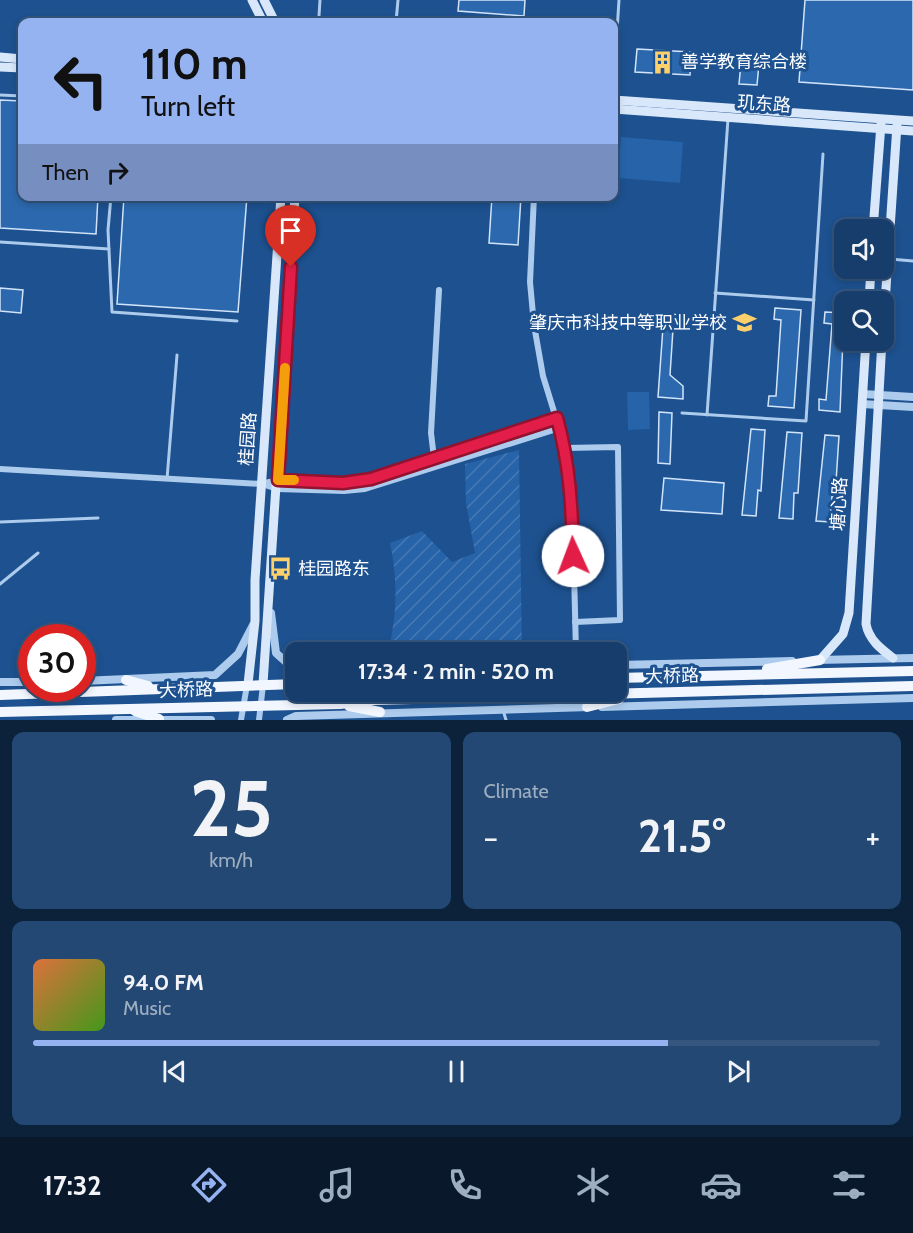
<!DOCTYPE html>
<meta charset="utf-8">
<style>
body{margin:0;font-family:Cabin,"Noto Sans SC",sans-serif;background:#234873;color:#f1f3f6;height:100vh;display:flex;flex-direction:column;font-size:22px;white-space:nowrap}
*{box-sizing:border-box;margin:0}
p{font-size:20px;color:#9eaec1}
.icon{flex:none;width:33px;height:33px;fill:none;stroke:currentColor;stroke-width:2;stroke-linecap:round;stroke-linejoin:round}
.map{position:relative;height:720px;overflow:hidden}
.panel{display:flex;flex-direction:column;gap:12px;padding:12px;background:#0c223b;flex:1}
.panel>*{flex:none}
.banner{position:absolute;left:18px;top:18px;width:600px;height:183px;border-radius:12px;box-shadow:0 3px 9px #0003,0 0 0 2px #35567e;background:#95b2f1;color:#111;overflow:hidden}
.buttons{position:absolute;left:834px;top:219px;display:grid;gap:12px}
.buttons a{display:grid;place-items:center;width:60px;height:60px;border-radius:12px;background:#163d6b;box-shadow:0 3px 9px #0003,0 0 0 2px #35567e;font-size:30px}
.speed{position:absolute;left:18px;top:624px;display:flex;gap:12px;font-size:30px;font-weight:700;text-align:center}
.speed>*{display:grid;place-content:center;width:78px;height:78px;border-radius:50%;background:#163d6b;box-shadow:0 3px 9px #0003,0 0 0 2px #35567e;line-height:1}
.speed .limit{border:9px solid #d22;background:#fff;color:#111}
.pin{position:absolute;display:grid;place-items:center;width:51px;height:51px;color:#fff;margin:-62px -26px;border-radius:50% 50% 50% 0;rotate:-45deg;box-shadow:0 0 6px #0007}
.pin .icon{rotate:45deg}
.me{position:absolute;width:66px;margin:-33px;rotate:358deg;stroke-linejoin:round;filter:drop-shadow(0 0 4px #0008)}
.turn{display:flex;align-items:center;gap:21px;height:126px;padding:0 24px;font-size:27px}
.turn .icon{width:78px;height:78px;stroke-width:2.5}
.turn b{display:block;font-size:42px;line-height:51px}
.then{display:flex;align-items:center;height:57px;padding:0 24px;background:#0003;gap:12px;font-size:22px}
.big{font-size:45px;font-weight:700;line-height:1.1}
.panel .card{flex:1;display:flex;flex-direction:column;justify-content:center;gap:9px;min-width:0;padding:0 21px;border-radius:12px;background:#234873}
.panel .dial{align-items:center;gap:0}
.dial b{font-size:78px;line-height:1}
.song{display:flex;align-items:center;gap:18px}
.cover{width:72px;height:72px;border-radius:9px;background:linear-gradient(135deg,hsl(20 70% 55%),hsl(100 70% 35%))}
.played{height:6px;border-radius:3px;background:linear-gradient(90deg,#95b2f1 75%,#35567e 75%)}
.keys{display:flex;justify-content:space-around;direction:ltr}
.heat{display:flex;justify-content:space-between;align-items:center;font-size:33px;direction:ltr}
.panel .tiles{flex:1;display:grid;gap:12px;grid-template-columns:1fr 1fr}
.card:last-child{grid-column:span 2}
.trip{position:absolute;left:285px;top:642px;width:342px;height:60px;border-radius:12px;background:#163d6b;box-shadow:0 3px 9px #0003,0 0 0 2px #35567e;font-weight:700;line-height:60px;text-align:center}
.tabs{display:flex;height:96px;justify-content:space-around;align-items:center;background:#09182b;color:#9eaec1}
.tabs .icon{width:42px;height:42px}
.tabs .on{color:#95b2f1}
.tabs b{font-size:27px;color:#f1f3f6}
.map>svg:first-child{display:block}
.garden{fill:url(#garden-furrows)}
.pitch{fill:#2663a8}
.building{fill:#2c68ad;stroke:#d2e4fa;stroke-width:1.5}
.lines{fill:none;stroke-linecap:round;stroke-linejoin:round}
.service{stroke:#accbed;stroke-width:3}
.minor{stroke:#accbed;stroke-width:6}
.tertiary{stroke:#accbed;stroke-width:8}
.secondary{stroke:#d9e7fa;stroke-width:9}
.primary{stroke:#f2f7ff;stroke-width:10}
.route-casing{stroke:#92132f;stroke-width:15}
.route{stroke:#e11d48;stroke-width:10}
.slow{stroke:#f59e0b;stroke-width:10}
.labels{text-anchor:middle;stroke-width:6;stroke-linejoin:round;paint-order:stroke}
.poi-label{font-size:18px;fill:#fff;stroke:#1d518f;text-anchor:start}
.street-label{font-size:18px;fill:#fff;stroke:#1d518f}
</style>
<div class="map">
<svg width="913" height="720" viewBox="0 0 913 720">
<defs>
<pattern id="garden-furrows" width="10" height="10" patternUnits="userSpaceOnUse" patternTransform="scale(1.5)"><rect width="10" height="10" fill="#2663a8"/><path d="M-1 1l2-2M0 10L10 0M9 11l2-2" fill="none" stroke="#477ab5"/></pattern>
</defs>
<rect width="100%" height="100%" fill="#1d518f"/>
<path class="garden" d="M519,450L522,652H388C397,615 398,581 390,543L422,531L452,562L475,553L466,503L465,464Z"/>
<g class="pitch">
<polygon points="621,137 683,142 680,183 618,178"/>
<polygon points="627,392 649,392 650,429 628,430"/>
</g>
<g class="building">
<polygon points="459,0 525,0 524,16 458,11"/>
<polygon points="805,0 913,0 913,90 799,82"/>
<polygon points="637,49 691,52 690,75 635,72"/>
<polygon points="741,63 759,64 757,85 739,84"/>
<polygon points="0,100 22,101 22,196 98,196 96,234 0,228"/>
<polygon points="124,196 247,196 238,312 117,304"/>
<polygon points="492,196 521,196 518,245 489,243"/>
<polygon points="0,288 23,290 21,313 0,311"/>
<polygon points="775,308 801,310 794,408 768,406 769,396 776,396 781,320 774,319"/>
<polygon points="825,312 844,313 840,412 819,410 819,399 826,400 832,324 824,323"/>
<polygon points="664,313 678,315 677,329 673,329 670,375 683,386 683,399 658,397"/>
<polygon points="659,412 672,413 670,464 658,463"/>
<polygon points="751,429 765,430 761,491 758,490 756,516 742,515"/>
<polygon points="787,432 802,433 798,493 794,493 793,519 779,518"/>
<polygon points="825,435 839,436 835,497 832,496 830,522 816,521"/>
<polygon points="664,478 724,483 722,514 661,510"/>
</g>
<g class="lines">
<g class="service">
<polyline points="319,16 320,0"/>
<polyline points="396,22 398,0"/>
<polyline points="614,78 619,0"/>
<polyline points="0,95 22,96"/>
<polyline points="111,196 108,230 112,312 237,321"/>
<polyline points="0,242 109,249"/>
<polyline points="890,259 913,261"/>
<polyline points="715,293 814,300"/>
<polyline points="682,413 806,421 823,154"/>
<polyline points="707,415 728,119"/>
<polyline points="167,479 177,355"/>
<polyline points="0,522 98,518"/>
<polyline points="0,584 38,553"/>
<polyline points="503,710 506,720"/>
</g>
<g class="minor">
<polyline points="534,196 530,282 534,325 543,376 568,457 572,490 576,652"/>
<polyline points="565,448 618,447 620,620 575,622"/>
<polyline points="434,458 431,433 439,290"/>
<polyline points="0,469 262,484 277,489 344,491 365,489 560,428"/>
<path d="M262,484C294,474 328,487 361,481L557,418"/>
<polyline points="241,720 247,685"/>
<polyline points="259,720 263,685"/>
</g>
<g class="tertiary">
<polyline points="863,394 913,397"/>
<polyline points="862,404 913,407"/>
<polyline points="271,613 276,653 296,671"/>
<polyline points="816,660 913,658"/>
<polyline points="616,665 792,661"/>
<polyline points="82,681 215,675 238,654 253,625"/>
<polyline points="0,682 32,682"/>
<polyline points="602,707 913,698"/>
<polyline points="116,720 211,720"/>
<polyline points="287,720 296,716 590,707"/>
</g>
<g class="secondary">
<polyline points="252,0 263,22"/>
<polyline points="264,0 275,22"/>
<polyline points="0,57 22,59"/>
<polyline points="0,67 22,68"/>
<polyline points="614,100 913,121"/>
<polyline points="614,109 913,131"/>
<polyline points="873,230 881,124"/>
<polyline points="869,302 871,268"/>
<polyline points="884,318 897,125"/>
<path d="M882,340L866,624C869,640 881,649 893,658"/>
<polyline points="820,660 843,634 849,613 866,340"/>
<polyline points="248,684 255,621 255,580 281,196"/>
<polyline points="263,684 295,196"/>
</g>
<g class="primary">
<polyline points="767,669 820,660"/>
<polyline points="616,678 913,671"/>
<polyline points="126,680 148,686"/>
<polyline points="0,695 296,684"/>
<polyline points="349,706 380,712"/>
<polyline points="587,707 619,699"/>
<polyline points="135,711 159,719"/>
<polyline points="0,712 340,704 374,700 913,686"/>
</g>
</g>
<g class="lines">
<defs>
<path id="route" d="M291,267L278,480L343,483L371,479L557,418C570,465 572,508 573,556"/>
</defs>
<use href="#route" class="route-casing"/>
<use href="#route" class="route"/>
<polyline class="slow" points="285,368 278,480 294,480"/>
</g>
<defs>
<symbol id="building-bare" viewBox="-9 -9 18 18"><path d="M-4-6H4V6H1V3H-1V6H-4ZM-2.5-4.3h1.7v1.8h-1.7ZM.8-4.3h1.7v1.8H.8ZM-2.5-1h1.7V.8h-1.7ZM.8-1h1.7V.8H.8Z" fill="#fdd06b" stroke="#1d518f" stroke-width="2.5" paint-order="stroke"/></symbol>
<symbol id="school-bare" viewBox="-9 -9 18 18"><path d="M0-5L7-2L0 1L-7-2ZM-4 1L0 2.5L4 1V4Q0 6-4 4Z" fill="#fdd06b" stroke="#1d518f" stroke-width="2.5" paint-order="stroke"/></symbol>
<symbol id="bus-bare" viewBox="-9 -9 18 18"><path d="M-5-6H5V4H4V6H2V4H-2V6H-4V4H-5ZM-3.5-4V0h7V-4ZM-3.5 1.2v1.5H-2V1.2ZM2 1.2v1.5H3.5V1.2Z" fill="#fdd06b" stroke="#1d518f" stroke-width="2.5" paint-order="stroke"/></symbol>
</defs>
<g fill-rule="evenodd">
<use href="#building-bare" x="646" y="46" width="33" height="33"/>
<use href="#school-bare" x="728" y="306" width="33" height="33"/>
<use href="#bus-bare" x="264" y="552" width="33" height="33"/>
</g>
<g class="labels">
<g class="poi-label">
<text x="681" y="68">善学教育综合楼</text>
<text x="727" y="329" text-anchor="end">肇庆市科技中等职业学校</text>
<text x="298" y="575">桂园路东</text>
</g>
<g class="street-label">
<text transform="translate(764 104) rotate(4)" y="6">玑东路</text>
<text transform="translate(248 439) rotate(-86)" y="6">桂园路</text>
<text transform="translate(839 504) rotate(-87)" y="6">塘心路</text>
<text transform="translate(672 676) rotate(-2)" y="6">大桥路</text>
<text transform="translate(186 690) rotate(-2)" y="6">大桥路</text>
</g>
</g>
</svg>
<div class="buttons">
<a><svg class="icon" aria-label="sound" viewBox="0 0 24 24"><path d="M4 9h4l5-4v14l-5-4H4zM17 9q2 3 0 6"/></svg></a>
<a><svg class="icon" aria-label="search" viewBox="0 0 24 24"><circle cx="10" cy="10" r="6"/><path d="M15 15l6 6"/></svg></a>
</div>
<div class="speed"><div class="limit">30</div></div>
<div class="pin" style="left:291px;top:267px;background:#d93025"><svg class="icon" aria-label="arrive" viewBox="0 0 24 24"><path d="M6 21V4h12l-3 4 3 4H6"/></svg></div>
<svg class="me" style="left:573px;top:556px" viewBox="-20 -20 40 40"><circle r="19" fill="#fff"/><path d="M0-13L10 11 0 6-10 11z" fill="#e11d48"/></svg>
<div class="trip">17:34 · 2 min · 520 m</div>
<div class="banner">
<div class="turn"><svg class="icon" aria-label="left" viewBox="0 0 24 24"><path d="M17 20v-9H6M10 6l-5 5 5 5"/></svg><div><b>110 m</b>Turn left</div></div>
<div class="then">Then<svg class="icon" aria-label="right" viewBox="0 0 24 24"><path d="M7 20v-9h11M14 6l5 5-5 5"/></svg></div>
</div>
</div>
<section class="panel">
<div class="tiles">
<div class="card dial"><b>25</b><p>km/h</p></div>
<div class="card"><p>Climate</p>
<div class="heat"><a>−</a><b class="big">21.5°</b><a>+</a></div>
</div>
<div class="card">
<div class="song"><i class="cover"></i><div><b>94.0 FM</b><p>Music</p></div></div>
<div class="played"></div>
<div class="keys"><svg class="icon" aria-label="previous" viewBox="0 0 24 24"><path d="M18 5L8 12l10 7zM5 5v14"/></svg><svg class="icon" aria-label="pause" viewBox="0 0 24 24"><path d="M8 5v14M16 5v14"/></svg><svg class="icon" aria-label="next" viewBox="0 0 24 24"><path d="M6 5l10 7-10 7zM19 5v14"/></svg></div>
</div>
</div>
</section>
<nav class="tabs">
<b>17:32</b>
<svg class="icon on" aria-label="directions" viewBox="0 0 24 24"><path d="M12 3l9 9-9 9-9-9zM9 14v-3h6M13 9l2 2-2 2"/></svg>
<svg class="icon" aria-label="music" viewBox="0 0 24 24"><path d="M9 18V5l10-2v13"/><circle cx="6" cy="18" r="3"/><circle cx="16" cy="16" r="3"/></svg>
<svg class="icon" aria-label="phone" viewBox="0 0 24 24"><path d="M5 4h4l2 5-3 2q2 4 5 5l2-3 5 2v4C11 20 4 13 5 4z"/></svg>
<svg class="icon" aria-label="climate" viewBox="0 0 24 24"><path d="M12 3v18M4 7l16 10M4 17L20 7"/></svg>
<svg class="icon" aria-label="car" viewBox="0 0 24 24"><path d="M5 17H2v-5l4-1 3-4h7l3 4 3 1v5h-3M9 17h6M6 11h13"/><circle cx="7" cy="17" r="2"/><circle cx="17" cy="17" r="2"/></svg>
<svg class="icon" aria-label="filters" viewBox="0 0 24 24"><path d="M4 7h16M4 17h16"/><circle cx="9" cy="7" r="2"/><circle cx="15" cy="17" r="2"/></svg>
</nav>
